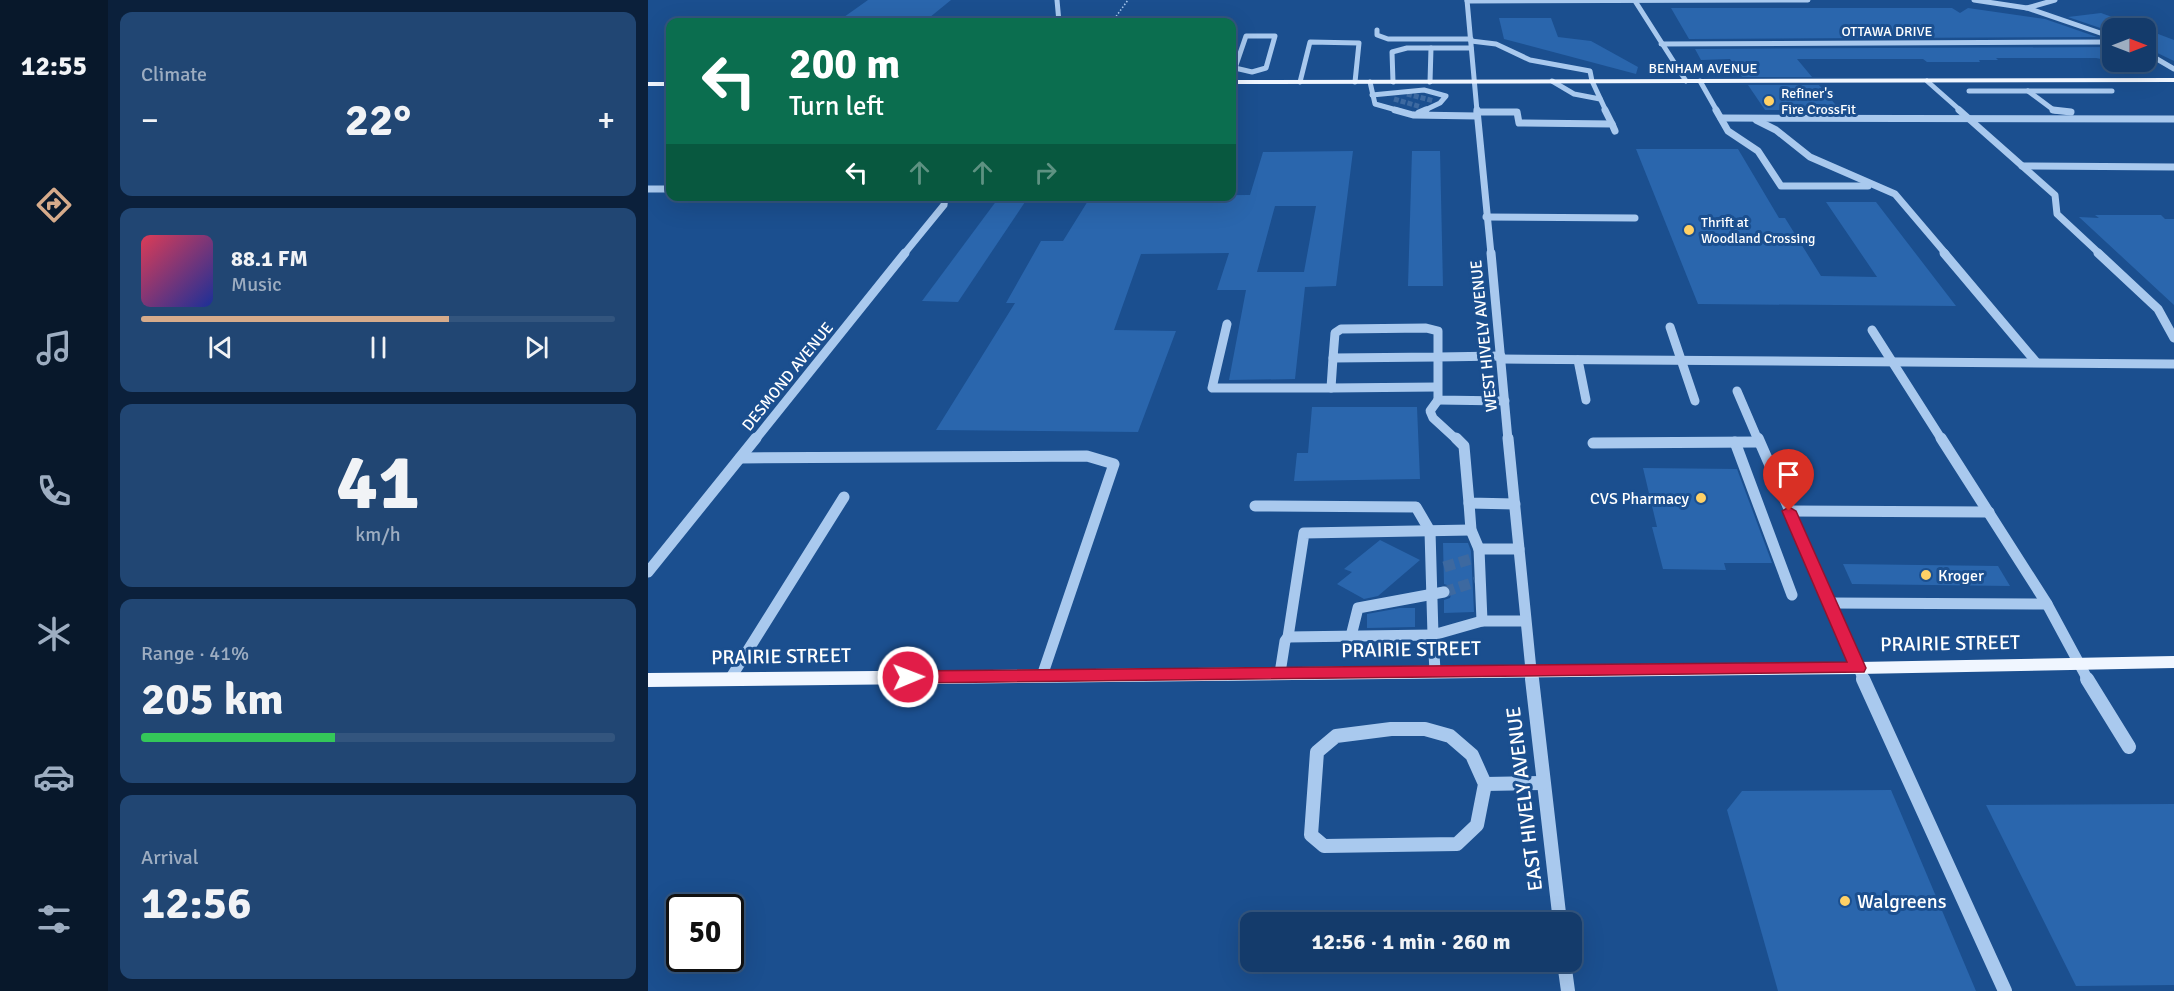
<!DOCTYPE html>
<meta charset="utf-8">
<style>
body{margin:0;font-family:Signika,sans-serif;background:#214673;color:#f1f3f6;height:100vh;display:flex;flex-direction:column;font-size:22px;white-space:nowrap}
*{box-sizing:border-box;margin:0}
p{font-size:20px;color:#9dadc1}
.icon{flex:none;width:33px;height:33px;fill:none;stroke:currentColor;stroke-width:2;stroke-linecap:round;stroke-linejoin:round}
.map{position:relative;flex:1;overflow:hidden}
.drawer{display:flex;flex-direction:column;gap:12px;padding:12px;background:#0b203b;width:540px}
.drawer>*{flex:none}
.banner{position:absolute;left:18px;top:18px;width:570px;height:183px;border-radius:12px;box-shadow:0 6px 24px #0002,0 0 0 2px #33557e;background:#0b6e4f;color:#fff;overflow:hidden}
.needle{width:39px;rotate:90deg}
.controls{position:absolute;left:1454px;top:18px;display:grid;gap:12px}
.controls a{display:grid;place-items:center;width:54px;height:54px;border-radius:12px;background:#143b6b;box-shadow:0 6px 24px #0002,0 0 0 2px #33557e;font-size:30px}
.speed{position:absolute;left:18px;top:894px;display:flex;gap:12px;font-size:30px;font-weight:700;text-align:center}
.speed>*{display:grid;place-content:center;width:78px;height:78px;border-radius:50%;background:#143b6b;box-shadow:0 6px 24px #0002,0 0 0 2px #33557e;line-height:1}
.speed .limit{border:3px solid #111;border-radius:9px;background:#fff;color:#111}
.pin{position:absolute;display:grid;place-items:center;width:51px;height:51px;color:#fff;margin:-62px -26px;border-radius:50% 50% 50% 0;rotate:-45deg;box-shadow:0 0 6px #0007}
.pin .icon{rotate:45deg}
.me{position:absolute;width:66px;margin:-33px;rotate:89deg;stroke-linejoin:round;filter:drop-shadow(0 0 4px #0008)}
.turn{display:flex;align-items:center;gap:21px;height:126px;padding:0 24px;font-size:27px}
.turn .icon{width:78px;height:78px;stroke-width:2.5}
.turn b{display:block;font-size:42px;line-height:51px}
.lanes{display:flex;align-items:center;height:57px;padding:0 24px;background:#0003;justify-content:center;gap:30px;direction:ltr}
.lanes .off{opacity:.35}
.big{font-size:45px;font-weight:700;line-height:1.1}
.drawer .widget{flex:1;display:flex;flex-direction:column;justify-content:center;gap:9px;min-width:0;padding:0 21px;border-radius:12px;background:#214673}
.drawer .dial{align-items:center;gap:0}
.dial b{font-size:78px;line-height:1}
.song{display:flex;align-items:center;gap:18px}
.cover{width:72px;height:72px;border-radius:9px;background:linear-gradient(135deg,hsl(350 70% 55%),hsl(230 70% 35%))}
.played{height:6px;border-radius:3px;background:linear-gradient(90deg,#d6ab8b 65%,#33557e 65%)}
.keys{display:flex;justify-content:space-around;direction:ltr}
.heat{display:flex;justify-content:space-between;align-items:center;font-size:33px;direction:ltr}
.charge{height:9px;border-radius:4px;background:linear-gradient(90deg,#34c759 41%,#33557e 0)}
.trip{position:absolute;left:592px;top:912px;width:342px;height:60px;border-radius:12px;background:#143b6b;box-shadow:0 6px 24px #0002,0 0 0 2px #33557e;font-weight:700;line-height:60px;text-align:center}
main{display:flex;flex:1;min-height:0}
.menu{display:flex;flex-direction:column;width:108px;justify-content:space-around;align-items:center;background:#08182b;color:#9dadc1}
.menu .icon{width:42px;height:42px}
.menu .active{color:#d6ab8b}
.menu b{font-size:27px;color:#f1f3f6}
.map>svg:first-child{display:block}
.building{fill:#2a66ad;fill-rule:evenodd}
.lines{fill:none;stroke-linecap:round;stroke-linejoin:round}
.minor-tunnel-far1{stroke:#3d69a0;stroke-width:5;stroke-dasharray:5 2;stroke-linecap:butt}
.minor-tunnel{stroke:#3d69a0;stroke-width:11;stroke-dasharray:11 5;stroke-linecap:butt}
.path{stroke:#a9c9ee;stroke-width:1.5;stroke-dasharray:1.5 2;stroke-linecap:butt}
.minor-far4{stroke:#a9c9ee;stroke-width:5}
.minor-far3{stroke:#a9c9ee;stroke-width:7}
.minor-far2{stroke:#a9c9ee;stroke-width:9}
.minor-far1{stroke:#a9c9ee;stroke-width:11}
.minor{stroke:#a9c9ee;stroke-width:14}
.major{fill:#f0f6ff;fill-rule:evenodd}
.route{fill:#e11d48;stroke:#92132f;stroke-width:1.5}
.poi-dot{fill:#ffd166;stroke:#1b4f8f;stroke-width:2}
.labels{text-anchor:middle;stroke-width:6;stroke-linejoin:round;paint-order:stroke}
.far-street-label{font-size:14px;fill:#fff;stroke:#1b4f8f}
.far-poi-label{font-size:14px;fill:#fff;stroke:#1b4f8f;text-anchor:start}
.street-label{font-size:16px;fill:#fff;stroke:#1b4f8f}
.poi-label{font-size:16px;fill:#fff;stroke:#1b4f8f;text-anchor:end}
.near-street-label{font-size:20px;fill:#fff;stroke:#1b4f8f}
.near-poi-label{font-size:20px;fill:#fff;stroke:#1b4f8f;text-anchor:start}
</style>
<main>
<nav class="menu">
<b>12:55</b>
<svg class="icon active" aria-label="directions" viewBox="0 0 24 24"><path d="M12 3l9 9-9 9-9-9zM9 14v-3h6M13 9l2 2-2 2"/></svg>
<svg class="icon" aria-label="music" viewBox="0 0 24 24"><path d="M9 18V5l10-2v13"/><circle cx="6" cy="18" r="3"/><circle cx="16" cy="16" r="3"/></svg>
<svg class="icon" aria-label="phone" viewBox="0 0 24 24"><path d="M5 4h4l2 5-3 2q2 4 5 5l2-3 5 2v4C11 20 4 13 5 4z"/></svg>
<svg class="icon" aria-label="climate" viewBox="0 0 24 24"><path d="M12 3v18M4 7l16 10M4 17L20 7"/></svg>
<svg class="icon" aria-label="car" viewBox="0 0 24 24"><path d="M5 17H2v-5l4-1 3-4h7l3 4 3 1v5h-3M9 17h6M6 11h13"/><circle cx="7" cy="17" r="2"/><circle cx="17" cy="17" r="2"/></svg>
<svg class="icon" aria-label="filters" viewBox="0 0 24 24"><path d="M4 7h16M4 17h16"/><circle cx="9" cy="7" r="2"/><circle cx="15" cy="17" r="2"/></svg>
</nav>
<section class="drawer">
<div class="widget"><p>Climate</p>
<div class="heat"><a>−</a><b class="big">22°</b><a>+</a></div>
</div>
<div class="widget">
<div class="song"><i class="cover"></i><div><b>88.1 FM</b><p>Music</p></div></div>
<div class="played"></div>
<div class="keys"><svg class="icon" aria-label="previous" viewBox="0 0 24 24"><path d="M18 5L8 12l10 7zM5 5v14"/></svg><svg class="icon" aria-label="pause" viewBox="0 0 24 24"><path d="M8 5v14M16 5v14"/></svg><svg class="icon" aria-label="next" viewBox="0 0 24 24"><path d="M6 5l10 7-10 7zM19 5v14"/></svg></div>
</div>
<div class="widget dial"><b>41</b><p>km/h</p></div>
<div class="widget"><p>Range · 41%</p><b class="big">205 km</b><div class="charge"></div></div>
<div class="widget"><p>Arrival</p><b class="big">12:56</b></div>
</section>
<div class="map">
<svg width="1526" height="991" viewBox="0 0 1526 991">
<rect width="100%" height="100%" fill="#1b4f8f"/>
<g class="building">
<polygon points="220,0 303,0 276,22 189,22"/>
<polygon points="1023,8 1304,8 1312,13 1320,8 1397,19 1449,37 1041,39"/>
<polygon points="1453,13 1492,27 1497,28 1464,28 1464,32 1420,17"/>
<polygon points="851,18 903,18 910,37 943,41 990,67 988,74 856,39"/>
<polygon points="1497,29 1526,40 1526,61 1497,47"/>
<polygon points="1464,47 1464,61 1448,58 1348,58 1350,60 1331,60 1332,62 1279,62 1275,59 1149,59 1164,77 1094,77 1082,59 1053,60 1047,49"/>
<polygon points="1100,85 1171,85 1192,110 1117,110"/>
<polygon points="988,149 1090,149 1131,218 1137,218 1173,276 1229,277 1178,202 1228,202 1308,306 1050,304"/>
<path d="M705,151L688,286L657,287L647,379L581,380L598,290H569L581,253L493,254L466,330L528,331L490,432L288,430L367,303H358L393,241H415L443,196L602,195L615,152ZM627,206H668L656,272H609Z"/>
<polygon points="764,151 792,151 795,286 760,286"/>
<polygon points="352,196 381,196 310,302 274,301"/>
<polygon points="1447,215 1513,215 1517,219 1526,219 1526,305 1431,217 1451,218"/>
<polygon points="664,407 769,407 772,479 646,481 649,453 660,453"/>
<polygon points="995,468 1089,469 1124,563 1076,563 1078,570 1015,569 1004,527 1009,527"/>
<polygon points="732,540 772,560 730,596 716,599 689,584 704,572 696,569"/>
<polygon points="795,543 820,543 823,551 826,612 796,613 796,600 802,598 804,591 802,586 796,584"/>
<polygon points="1195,564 1350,566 1362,586 1204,584"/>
<polygon points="752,608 767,608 767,627 719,628 719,614"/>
<polygon points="1243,790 1328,991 1130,991 1079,810 1094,791"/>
<polygon points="1526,804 1526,985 1428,986 1338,805"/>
</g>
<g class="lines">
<g class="minor-tunnel-far1">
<polyline points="759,94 786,101"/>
<polyline points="746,99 773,107"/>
</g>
<g class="minor-tunnel">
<polyline points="796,567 826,558"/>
<polyline points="796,592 827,582"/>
</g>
<polyline class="path" points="464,22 480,0"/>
<g class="minor-far4">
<polyline points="409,0 411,22"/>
<polyline points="819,0 829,111"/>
<polyline points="1326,0 1379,8 1464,37"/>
<polyline points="819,1 1160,0"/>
<polyline points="987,1 1038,81"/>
<polyline points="1379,8 1407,0"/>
<polyline points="729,30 729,35 740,39 823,39"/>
<polygon points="598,36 627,36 618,68 604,72 587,68"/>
<polyline points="823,41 848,44 882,60 942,71 944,81 958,111"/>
<polyline points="1013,44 1464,42"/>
<polyline points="1497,52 1526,69"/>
<polyline points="904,81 926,94 952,99"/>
<polyline points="1052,81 1069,111"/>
<polyline points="1279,81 1313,111"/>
<polyline points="652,82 662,42 711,43 707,82"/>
<polyline points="722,82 727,104 752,111"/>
<polyline points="745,82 744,52 759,48 823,48"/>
<polyline points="782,82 783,48"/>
<polyline points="1321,91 1464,91"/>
<polyline points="1380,91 1407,111 1411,111"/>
<polyline points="724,95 776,90 798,96 792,103 775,111"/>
</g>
<g class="minor-far3">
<polyline points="747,110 765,115 829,116"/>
<polyline points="829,110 843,254"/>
<polyline points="957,110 964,124"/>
<polyline points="1068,110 1080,131 1110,151 1133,186 1220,186"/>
<polyline points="1311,110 1407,195 1409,214 1452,254"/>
<polyline points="1405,110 1423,112"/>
<polyline points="829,112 869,112 871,123 964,124 967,131"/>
<polyline points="771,113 778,110"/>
<polyline points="1073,118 1526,119"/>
<polyline points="1108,120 1128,130 1162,157 1247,194 1298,254"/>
<polyline points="1374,166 1526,167"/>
<polyline points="0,189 22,189"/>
<polyline points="838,217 987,218"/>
<polyline points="256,254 296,205 297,196"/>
</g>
<g class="minor-far2">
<polyline points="843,253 860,440"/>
<polyline points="1296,253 1388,362"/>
<polyline points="1450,253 1510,309 1526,338"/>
<polyline points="579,324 564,388 683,388"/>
<polyline points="1022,327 1047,401"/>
<polygon points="778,328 790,331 790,357 685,358 687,333 693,329"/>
<polyline points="1224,330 1294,440"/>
<polyline points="853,356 790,357 790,400 857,401"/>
<polyline points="685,358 683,388 789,387"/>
<polyline points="853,359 1526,364"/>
<polyline points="930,360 938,400"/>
<polyline points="1089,391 1110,440"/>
<polyline points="790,400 782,411 785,418 809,440"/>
<polyline points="107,440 257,253"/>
</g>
<g class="minor-far1">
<polyline points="808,438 816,446 821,503 867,504"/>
<polyline points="860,438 884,680"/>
<polyline points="1110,438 1216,680"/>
<polyline points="1293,438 1399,604 1440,680"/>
<polyline points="1087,442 1144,595"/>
<polyline points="945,443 1111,442"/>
<polyline points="92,458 439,456 466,464 394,676"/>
<polyline points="821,503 823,530 831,549"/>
<polyline points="607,506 768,507 782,531 785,635 834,621"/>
<polyline points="1141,511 1341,512"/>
<polyline points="871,549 831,549 834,621 877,621"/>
<polyline points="0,572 108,438"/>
<polyline points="1181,603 1399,604"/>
<polyline points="703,636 710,608 796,592"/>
<polyline points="640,637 656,533 823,530"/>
<polyline points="632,673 637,641 640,637 785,635 787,671"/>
<polyline points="82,679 196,497"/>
</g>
<g class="minor">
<polyline points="884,679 912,922"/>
<polyline points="1215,679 1357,991"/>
<polyline points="1439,679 1481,747"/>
<polygon points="743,729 777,729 802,736 824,755 837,784 829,825 809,844 676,846 663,835 669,752 688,736"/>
<polyline points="837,784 895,783"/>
<polyline points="916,962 920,991"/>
</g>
<g class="major">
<polygon points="1526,78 1526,82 584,84 584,80"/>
<rect x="0" y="82" width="22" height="4"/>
<polygon points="1526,656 1526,668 1210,674 0,687 0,673 1210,662"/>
</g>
</g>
<polygon class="route" points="1141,507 1148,511 1218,668 1216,672 260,683 254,681 252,677 254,673 260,671 1199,662 1134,511"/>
<g class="poi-dot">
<circle cx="1121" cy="101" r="6"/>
<circle cx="1041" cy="230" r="6"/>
<circle cx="1053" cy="498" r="6"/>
<circle cx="1278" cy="575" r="6"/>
<circle cx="1197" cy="901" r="6"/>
</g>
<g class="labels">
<g class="far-street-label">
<text x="1239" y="36">OTTAWA DRIVE</text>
<text x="1055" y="73">BENHAM AVENUE</text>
</g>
<g class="far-poi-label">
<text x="1133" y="98">Refiner's<tspan x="1133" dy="16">Fire CrossFit</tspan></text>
<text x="1053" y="227">Thrift at<tspan x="1053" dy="16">Woodland Crossing</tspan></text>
</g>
<g class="street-label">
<text transform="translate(835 336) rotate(-96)" y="6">WEST HIVELY AVENUE</text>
<text transform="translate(139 376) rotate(-51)" y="6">DESMOND AVENUE</text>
</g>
<g class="poi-label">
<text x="1041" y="504">CVS Pharmacy</text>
<text x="1290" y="581" text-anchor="start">Kroger</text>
</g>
<g class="near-street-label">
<text transform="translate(1302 643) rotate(-1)" y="7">PRAIRIE STREET</text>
<text transform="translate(763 649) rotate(-1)" y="7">PRAIRIE STREET</text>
<text transform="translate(133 656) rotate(-1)" y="7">PRAIRIE STREET</text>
<text transform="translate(876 799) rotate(-97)" y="7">EAST HIVELY AVENUE</text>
</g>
<g class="near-poi-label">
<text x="1209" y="908">Walgreens</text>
</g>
</g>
</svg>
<div class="controls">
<a><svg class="needle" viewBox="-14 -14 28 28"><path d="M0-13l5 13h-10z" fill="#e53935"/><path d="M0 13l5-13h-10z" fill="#9dadc1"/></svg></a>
</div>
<div class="speed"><div class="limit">50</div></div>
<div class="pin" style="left:1141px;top:511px;background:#d93025"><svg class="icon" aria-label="arrive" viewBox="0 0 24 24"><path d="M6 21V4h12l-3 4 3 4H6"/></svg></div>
<svg class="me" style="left:260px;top:677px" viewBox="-20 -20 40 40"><circle r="17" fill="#e11d48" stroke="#fff" stroke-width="3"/><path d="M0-11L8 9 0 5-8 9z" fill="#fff"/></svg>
<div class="trip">12:56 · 1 min · 260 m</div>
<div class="banner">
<div class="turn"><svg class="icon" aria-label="left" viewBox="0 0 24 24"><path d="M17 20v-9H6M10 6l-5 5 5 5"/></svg><div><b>200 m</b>Turn left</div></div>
<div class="lanes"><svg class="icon" aria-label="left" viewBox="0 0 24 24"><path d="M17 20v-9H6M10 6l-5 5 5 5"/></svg><svg class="icon off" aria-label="ahead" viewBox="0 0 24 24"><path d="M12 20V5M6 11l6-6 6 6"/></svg><svg class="icon off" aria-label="ahead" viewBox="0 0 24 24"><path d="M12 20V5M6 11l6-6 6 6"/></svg><svg class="icon off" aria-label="right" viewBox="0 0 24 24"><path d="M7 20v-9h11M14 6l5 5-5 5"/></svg></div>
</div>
</div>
</main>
